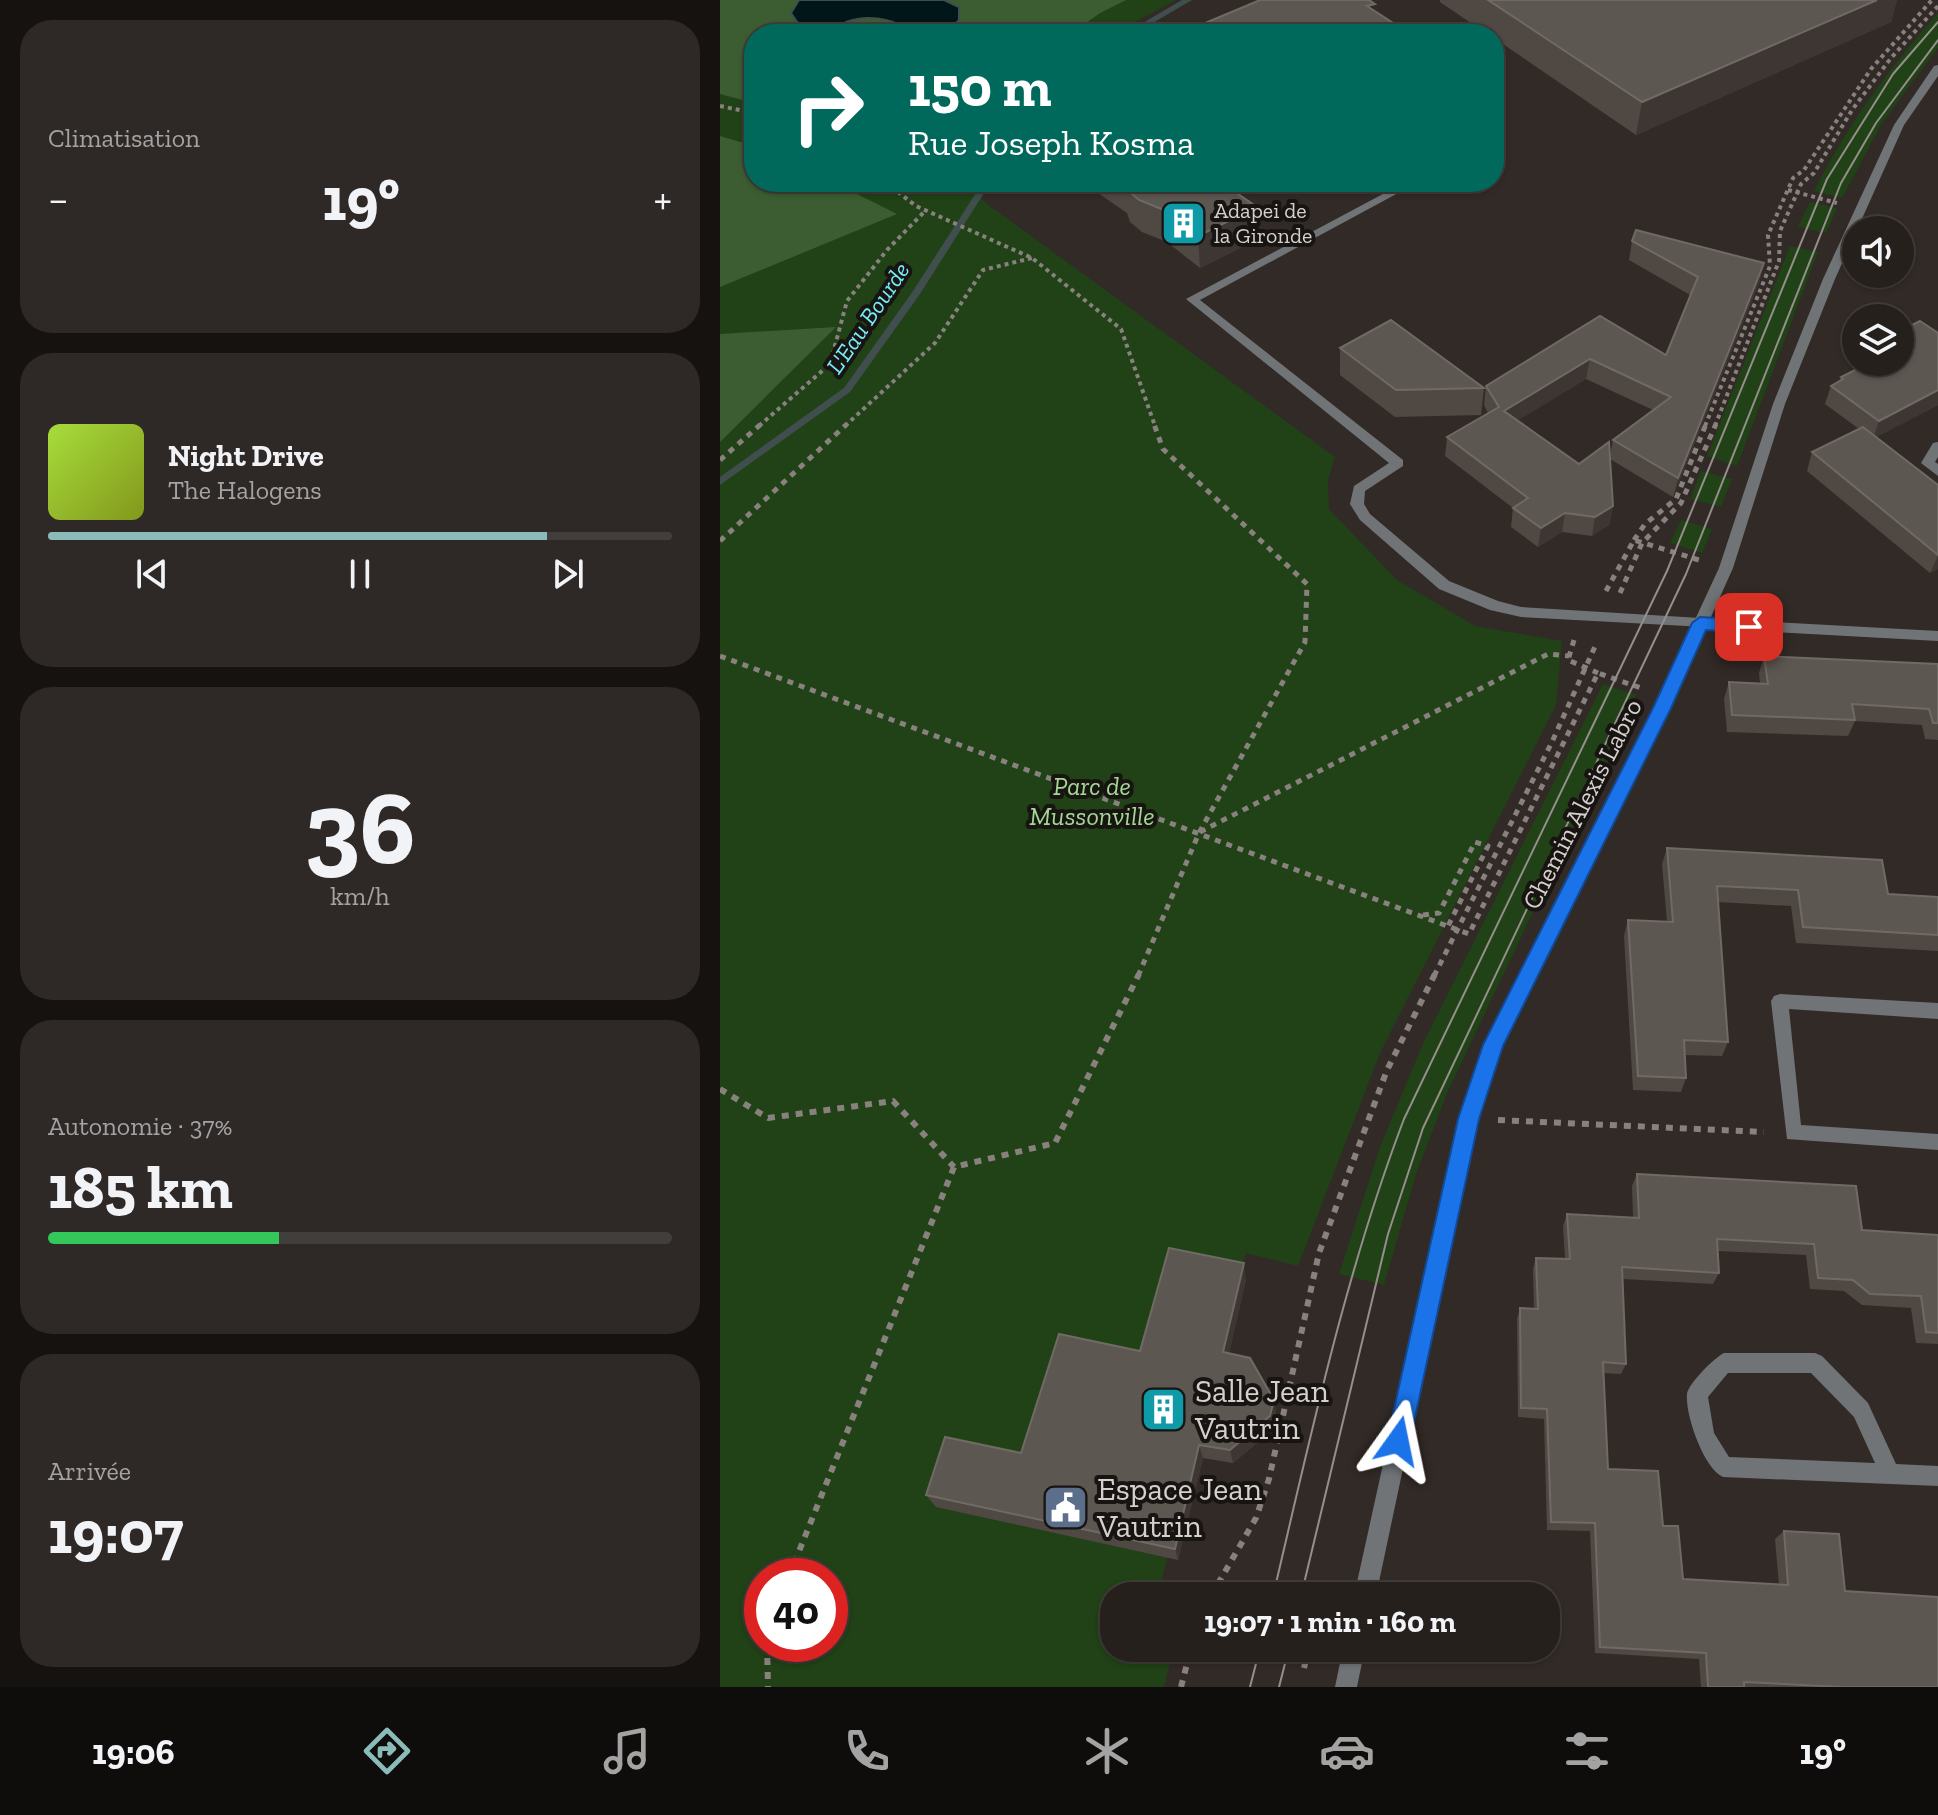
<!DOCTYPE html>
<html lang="fr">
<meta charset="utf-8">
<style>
body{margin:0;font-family:"Zilla Slab",serif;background:#2e2826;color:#f1f3f6;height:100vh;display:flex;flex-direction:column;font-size:30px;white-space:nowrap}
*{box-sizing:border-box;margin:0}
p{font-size:26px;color:#a4a3a4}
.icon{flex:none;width:44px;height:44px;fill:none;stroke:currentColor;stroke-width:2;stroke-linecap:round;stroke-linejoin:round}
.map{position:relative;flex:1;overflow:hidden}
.sheet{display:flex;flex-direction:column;gap:20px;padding:20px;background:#151210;width:720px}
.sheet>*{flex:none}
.hud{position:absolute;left:24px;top:24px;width:760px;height:168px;border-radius:32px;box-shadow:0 2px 6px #0004,0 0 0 2px #423e3b;background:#00695c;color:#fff;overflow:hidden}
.buttons{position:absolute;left:1122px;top:216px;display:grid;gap:16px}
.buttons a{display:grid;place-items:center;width:72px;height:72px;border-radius:50%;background:#26201d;box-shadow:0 2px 6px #0004,0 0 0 2px #423e3b;font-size:40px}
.speed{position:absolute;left:24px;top:1558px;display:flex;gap:16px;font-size:40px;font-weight:700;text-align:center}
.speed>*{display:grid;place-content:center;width:104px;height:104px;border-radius:50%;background:#26201d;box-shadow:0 2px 6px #0004,0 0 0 2px #423e3b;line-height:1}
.speed .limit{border:12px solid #d22;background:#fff;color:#111}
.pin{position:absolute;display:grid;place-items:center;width:68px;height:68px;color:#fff;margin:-34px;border-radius:16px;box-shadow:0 4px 12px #0006}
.me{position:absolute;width:88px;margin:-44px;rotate:12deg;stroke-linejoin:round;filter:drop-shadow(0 0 6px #0008)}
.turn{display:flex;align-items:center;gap:28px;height:168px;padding:0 32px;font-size:36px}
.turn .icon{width:104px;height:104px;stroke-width:2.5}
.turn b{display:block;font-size:56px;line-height:68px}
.big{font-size:60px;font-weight:800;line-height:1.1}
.sheet .widget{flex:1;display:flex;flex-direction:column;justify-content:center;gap:12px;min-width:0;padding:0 28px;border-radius:32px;background:#2e2826}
.sheet .dial{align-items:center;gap:0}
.dial b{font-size:104px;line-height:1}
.song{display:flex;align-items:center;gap:24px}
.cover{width:96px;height:96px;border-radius:12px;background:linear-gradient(135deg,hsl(80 70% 55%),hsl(70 70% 35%))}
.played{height:8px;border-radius:4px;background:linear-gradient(90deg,#8bbbb9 80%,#423e3b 80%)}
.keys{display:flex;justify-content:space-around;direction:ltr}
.heat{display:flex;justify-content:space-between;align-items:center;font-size:44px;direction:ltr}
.charge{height:12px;border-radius:6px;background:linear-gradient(90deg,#34c759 37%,#423e3b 0)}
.trip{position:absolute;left:380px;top:1582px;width:460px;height:80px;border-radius:32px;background:#26201d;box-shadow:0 2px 6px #0004,0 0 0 2px #423e3b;font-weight:800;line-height:80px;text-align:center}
.tabs{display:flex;height:128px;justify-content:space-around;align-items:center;background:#0f0d0c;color:#a4a3a4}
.tabs .icon{width:56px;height:56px}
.tabs .on{color:#8bbbb9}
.tabs b{font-size:36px;color:#f1f3f6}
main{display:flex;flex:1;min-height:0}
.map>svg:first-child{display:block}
.green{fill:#214117;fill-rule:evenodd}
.forest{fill:#3c5d32}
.water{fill:#001618;stroke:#404e4e;stroke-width:2}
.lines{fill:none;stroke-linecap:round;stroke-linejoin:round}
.stream{fill:#404e4e;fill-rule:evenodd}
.path-far2{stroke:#88817e;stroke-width:4;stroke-dasharray:4 4;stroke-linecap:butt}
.path-far1{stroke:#88817e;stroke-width:5;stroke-dasharray:6 6;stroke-linecap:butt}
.path{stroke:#88817e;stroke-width:6;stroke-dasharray:7 7;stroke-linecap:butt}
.service{fill:#707476;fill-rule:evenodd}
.minor{fill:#707476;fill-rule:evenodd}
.tertiary{fill:#707476;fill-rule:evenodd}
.tram{stroke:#958f8c;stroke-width:2}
.wall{fill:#4f4843;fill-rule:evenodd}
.shaded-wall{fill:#3d3632}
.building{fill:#5d5752;stroke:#706a65;stroke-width:2}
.route{fill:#1a73e8;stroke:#114b97;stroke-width:2}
.labels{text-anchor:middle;stroke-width:8;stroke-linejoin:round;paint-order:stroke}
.far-poi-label{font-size:22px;fill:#d5d0cd;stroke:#171412;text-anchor:start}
.far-water-label{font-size:24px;font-style:italic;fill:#77effa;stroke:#171412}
.park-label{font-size:26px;font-style:italic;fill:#a2d892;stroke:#171412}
.street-label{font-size:26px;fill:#d5d0cd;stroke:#171412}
.near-poi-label{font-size:32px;fill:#d5d0cd;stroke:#171412;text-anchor:start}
</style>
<main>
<section class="sheet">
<div class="widget"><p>Climatisation</p>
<div class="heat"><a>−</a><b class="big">19°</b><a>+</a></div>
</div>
<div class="widget">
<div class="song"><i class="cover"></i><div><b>Night Drive</b><p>The Halogens</p></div></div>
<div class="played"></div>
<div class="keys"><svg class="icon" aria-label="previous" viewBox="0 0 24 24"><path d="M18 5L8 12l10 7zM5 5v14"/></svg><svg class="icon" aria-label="pause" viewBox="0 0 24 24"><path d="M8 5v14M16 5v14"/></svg><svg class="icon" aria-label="next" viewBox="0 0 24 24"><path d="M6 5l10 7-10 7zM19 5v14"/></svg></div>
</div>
<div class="widget dial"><b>36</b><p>km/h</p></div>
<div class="widget"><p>Autonomie · 37%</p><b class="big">185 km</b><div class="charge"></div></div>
<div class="widget"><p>Arrivée</p><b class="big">19:07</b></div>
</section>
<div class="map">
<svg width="1218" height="1687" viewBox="0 0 1218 1687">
<rect width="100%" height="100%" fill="#322a27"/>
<g class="green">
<path d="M0,0H456L393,34H34V182H255L252,188L267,204L615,457L608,480L609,509L677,580L755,626L842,641L836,705L660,1053L578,1266L526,1253L438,1594L442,1596H394V1648H454L444,1687H0ZM42,1576H110V1644H42Z"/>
<path d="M1218,13V48L1162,123L1122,198L1094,191C1127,126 1169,68 1218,13Z"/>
<polygon points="1090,202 1117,208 1106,233 1078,227"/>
<polygon points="1070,246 1098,252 1017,466 987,456"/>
<polygon points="981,471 1012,479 1001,507 970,499"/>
<polygon points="961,520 992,529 982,553 950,543"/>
<polygon points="883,684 916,695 728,1091 697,1171 664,1285 619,1274 660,1147 704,1041"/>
</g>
<g class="forest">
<polygon points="0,0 406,0 380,13 351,34 34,34 34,103 0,94"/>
<polygon points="0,136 34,146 34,182 113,182 177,214 0,287"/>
<polygon points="116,327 0,442 0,334"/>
</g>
<path class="water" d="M79,0H224L239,7V20L225,34H183L186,29C171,17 145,15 126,22L124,26L134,34C104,34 88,42 71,13Z"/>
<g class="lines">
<g class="stream">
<polygon points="462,0 472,0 414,34 404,34"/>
<polygon points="263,182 271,182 200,294 130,392 0,485 0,477 124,388 193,291"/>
</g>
<g class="path-far2">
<polyline points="0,106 34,113"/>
<polyline points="165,182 196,206 312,258 401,329 435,426"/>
<polyline points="1068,190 1117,203"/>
<polyline points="39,426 110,364 127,301 167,250 206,210"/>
<polyline points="125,426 215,343 263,270 312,258"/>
<polyline points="985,426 1050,266 1048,235 1073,178 1084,170 1151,69 1212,0"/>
<polyline points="995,426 1059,261 1060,231 1081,184 1094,173 1132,110 1171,58 1218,6"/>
</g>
<g class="path-far1">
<polyline points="0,460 41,424"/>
<polyline points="914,540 925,524 956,499 986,424"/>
<polyline points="0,541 127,424"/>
<polyline points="886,591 914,540 982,561"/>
<polyline points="900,593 922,543 961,503 996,424"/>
<polyline points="854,640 848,660 878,673"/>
<polyline points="0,656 749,934 878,673 921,688"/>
<polyline points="480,832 828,654 849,656"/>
<polyline points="703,915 719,913 755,842 768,846 728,926"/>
<polyline points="418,976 479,833 585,642 587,584 443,449 434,424"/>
<polyline points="714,976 832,742 877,642"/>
</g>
<g class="path">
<polyline points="0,1089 48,1118 173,1101 234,1167"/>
<polyline points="778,1120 1044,1132"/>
<polyline points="69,1576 234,1167 335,1143 419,974"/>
<polyline points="491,1596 536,1518 549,1479 599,1253 667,1070 715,974"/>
<polyline points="47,1644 48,1687"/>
<polyline points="514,1655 516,1648"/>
<polyline points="584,1668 589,1648"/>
<polyline points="461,1687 471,1648"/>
</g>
<polygon class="service" points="676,187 680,188 680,192 480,300 683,460 683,466 645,491 644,504 650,514 729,581 778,601 801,607 980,618 985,619 987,623 985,627 801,617 770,610 719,589 640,520 630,504 634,486 669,463 466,299"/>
<g class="minor">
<polygon points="1218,442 1218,457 1215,462 1218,464 1218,476 1201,463 1213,443"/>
<polygon points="980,618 1218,631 1218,641 980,628 973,623"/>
<polygon points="1060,994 1218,1003 1218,1019 1069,1009 1081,1125 1218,1134 1218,1150 1067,1139 1051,1001 1054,996"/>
<path d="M1004,1353H1095L1102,1356L1148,1403L1176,1464L1218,1466V1486L1003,1477C984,1469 965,1415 967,1394C968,1384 995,1357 1004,1353ZM1008,1373H1091L1134,1417L1155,1463L1009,1457L994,1433L988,1397Z"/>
</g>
<g class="tertiary">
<polygon points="1218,65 1218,76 1184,125 1115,279 1065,404 1013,568 950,708 781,1046 757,1119 656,1596 634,1596 739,1119 767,1040 934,708 999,568 1053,404 1103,279 1174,125 1214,66"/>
<polygon points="623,1648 645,1648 637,1687 615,1687"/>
</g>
<g class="tram">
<path d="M553,1596C591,1435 625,1274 684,1119L947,571L1107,179L1173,74L1218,22"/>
<polyline points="581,1596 668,1234 703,1128 966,574 1121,183 1156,123 1218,40"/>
<polyline points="530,1687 540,1648"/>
<polyline points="559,1687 569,1648"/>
</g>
</g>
<g class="wall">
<polygon points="720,0 1177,0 1171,22 916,135 774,38 774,34 767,34 720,2"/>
<polygon points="362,182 530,182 518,194 537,207 538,239 480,268 447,242 422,232 410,222 407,213"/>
<polygon points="608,182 638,182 623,191"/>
<path d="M912,241L1044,263L1039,283L953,497L890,459L893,506L889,525L872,536L842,532L818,547L791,527L793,508L725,456L727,437L768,413L764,405L766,386L880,316L946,355L970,295L909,260ZM866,379L933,410L893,440L890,456L859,464L798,420Z"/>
<polygon points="1218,333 1218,405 1156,437 1218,485 1218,569 1210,573 1087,471 1092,452 1139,429 1105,404 1111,386 1120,380 1121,377"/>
<polygon points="620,348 764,388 761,415 675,417 620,375"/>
<polygon points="1044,656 1218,664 1218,740 1205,739 1202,725 1135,721 1128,736 1007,732 1004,699 1009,682 1040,683 1039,673"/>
<polygon points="947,848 1168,894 1218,897 1218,951 1076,943 1071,906 998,902 1008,1042 1002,1056 965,1055 966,1078 961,1092 913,1090 904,936 908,920 947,922 942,864"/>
<polygon points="917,1174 1142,1230 1218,1235 1218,1344 1196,1343 1191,1308 1142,1305 1124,1291 1090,1289 1086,1255 998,1251 999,1273 993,1284 903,1279 906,1364 901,1374 883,1373 888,1469 943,1526 963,1579 1059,1585 1055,1539 1064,1531 1125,1591 1218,1687 981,1687 979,1659 875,1653 870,1531 827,1530 824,1419 798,1417 797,1319 800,1308 814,1309 813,1269 816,1258 845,1259 843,1226 847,1214 913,1218 912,1186"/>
<polygon points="526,1280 509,1353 554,1400 556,1414 552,1430 513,1463 483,1458 458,1560 216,1507 206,1495 301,1453 420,1351"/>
</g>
<g class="shaded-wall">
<polygon points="1157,0 1177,0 1171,22 916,135 922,102"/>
<polygon points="778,83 775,115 774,122 774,85"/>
<polygon points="497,182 530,182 499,211"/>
<polygon points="623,182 638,182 623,191"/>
<polygon points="537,207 538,239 480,268 478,236"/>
<polygon points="1044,263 1039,283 953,497 958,478"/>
<polygon points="870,359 866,379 782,430 784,411"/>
<polygon points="1218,390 1218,405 1153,439 1159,421"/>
<polygon points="893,506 889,525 872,536 875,517"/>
<polygon points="845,513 842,532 818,547 821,528"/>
<polygon points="1218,556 1218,569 1210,573"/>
<polygon points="524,1263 526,1280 506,1367 503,1352"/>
<polygon points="554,1400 556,1414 552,1430 513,1463 510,1450"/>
<polygon points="479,1445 483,1458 458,1560 455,1549"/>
</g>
<g class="building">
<polygon points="540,0 649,0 655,4 647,6 690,34 459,34"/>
<polygon points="768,0 1157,0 922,102"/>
<polygon points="403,182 501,182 537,207 478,236 444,210 419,200 406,189"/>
<polygon points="916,230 1044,263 958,478 893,440 951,397 870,359 784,411 859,464 889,442 893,506 875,517 845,513 821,528 793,508 808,498 727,437 779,407 766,386 880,316 946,355 978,277 912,241"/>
<polygon points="671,320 764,388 676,390 620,348"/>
<polygon points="1200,321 1218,333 1218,390 1159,421 1111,386 1123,379 1121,377 1151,362 1180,362 1180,331"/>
<polygon points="1143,427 1218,485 1218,555 1092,452"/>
<polygon points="1044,656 1218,664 1218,723 1213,723 1209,709 1132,704 1135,720 1012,715 1009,682 1048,684"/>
<polygon points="947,848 1162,860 1168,894 1218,897 1218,935 1083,927 1078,890 997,886 1008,1042 964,1040 966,1078 918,1076 908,920 953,922"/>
<polygon points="917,1174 1136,1186 1142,1230 1218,1235 1218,1333 1206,1332 1201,1296 1150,1294 1133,1280 1098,1278 1094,1244 997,1239 999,1273 902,1267 906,1364 883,1362 888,1469 938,1471 943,1526 958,1526 963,1579 1068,1585 1064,1531 1119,1534 1125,1591 1218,1597 1218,1687 1122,1687 1024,1682 1024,1687 988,1687 986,1653 880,1647 875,1523 831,1522 827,1409 801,1408 800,1308 818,1309 816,1258 850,1259 847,1214 919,1218"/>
<polygon points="449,1248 524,1263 503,1352 530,1358 554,1400 550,1416 510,1450 479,1445 455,1549 206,1495 225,1437 301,1453 339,1334 420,1351"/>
</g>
<polygon class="route" points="980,617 1029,620 1037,627 1029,633 986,630 951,708 783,1046 759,1119 690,1441 686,1449 678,1453 670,1449 667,1441 738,1119 763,1045 933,708 972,623"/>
<defs>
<symbol id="building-square" viewBox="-11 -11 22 22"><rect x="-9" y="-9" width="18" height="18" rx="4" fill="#0f9aa8" stroke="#171412"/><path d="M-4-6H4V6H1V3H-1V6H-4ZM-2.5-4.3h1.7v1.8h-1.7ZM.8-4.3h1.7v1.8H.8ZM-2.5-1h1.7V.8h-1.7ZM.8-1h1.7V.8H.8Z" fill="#fff"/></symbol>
<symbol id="civic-square" viewBox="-11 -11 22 22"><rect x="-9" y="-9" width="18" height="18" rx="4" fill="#5c6f8a" stroke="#171412"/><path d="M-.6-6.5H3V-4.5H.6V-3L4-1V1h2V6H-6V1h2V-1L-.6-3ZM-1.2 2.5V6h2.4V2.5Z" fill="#fff"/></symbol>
</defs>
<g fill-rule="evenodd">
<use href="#building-square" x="438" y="198" width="51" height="51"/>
<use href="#building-square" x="418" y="1384" width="51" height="51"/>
<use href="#civic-square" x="320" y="1482" width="51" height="51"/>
</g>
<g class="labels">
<g class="far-poi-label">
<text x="494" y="218">Adapei de<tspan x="494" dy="25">la Gironde</tspan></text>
</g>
<g class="far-water-label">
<text transform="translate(148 318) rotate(-56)" y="8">L'Eau Bourde</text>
</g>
<g class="park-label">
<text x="372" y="795">Parc de<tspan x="372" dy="30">Mussonville</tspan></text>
</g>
<g class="street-label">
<text transform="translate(862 804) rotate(-63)" y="9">Chemin Alexis Labro</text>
</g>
<g class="near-poi-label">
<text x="475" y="1402">Salle Jean<tspan x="475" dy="37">Vautrin</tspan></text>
<text x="377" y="1500">Espace Jean<tspan x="377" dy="37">Vautrin</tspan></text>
</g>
</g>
</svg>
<div class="buttons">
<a><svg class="icon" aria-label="sound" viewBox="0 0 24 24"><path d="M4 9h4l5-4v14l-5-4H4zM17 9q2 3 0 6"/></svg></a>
<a><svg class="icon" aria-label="layers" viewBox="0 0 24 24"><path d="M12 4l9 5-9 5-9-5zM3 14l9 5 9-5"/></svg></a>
</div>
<div class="speed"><div class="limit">40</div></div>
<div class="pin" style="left:1029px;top:627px;background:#d93025"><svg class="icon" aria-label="arrive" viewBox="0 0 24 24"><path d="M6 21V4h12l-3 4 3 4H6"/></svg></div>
<svg class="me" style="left:678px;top:1441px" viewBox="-20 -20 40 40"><path d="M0-17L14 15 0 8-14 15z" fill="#1a73e8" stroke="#fff" stroke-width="4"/></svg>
<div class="trip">19:07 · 1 min · 160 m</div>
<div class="hud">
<div class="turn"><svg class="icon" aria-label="right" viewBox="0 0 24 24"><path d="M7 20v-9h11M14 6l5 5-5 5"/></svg><div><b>150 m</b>Rue Joseph Kosma</div></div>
</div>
</div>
</main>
<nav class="tabs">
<b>19:06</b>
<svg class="icon on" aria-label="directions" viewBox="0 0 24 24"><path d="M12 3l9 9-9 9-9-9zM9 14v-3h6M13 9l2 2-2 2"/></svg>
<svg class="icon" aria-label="music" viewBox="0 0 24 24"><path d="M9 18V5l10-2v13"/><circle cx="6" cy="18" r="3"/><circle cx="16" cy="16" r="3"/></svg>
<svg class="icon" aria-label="phone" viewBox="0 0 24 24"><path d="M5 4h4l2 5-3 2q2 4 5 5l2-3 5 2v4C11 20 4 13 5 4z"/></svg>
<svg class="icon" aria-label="climate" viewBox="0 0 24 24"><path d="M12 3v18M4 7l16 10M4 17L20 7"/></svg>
<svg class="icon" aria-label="car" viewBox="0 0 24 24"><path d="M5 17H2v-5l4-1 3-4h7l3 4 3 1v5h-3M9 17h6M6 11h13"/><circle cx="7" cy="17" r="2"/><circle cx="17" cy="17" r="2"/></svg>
<svg class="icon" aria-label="filters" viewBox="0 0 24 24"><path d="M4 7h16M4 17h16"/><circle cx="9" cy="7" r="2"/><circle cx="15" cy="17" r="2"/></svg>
<b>19°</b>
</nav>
